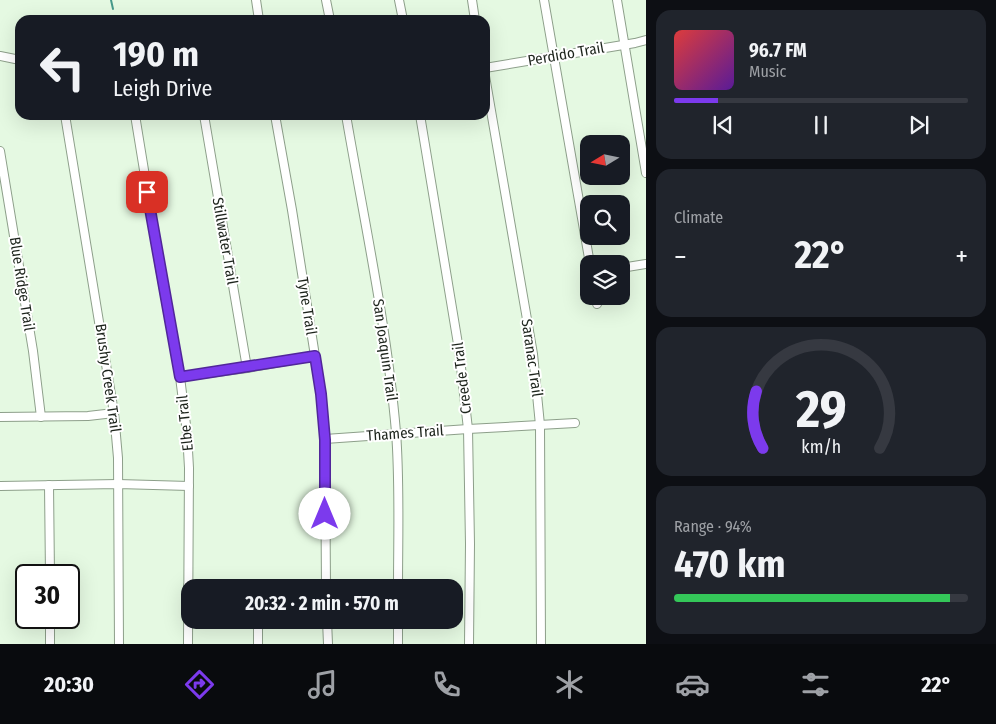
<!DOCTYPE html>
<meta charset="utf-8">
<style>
body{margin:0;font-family:"Fira Sans Condensed",sans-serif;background:#20242c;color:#f1f3f6;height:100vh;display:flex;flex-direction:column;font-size:19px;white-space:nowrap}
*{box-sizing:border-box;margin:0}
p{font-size:16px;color:#9ea1a6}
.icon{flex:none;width:28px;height:28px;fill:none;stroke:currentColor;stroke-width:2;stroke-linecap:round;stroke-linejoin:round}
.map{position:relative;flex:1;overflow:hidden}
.sheet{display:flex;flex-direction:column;gap:10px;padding:10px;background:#0d0f14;width:350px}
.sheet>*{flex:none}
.banner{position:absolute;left:15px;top:15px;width:475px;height:105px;border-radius:15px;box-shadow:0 5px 20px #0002;background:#171b24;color:#f1f3f6;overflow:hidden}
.needle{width:32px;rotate:260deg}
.tools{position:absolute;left:580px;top:135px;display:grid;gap:10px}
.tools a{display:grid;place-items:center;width:50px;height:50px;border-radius:10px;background:#171b24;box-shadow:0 5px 20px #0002;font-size:25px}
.speed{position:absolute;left:15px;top:564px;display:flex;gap:10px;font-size:25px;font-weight:700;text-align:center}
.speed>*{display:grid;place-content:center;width:65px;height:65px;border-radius:50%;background:#171b24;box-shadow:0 5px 20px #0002;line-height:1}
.speed .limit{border:2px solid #111;border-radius:8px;background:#fff;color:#111}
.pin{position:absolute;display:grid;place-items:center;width:42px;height:42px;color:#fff;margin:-21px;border-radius:10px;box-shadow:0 2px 8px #0006}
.me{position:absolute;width:55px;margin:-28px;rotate:0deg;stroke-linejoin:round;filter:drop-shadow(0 0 4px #0008)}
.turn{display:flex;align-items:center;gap:18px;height:105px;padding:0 15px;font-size:22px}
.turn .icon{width:65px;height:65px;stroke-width:2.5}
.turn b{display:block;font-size:35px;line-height:42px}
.big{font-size:38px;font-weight:700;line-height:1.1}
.sheet .widget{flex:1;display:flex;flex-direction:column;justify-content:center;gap:8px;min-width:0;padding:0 18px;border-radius:15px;background:#20242c}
.sheet .dial{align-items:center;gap:0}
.dial svg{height:130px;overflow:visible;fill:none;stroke:#363941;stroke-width:7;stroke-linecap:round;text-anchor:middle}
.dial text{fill:#f1f3f6;stroke:none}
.song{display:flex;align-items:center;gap:15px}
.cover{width:60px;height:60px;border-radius:8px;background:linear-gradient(135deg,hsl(0 70% 55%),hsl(270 70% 35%))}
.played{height:5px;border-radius:2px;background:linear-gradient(90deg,#7c3aed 15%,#363941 15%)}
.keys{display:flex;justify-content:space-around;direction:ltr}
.heat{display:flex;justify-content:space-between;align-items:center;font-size:28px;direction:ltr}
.charge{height:8px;border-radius:4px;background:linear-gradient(90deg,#34c759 94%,#363941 0)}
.trip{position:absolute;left:181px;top:579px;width:282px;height:50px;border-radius:15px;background:#171b24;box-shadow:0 5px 20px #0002;font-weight:700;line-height:50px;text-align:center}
.menu{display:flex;height:80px;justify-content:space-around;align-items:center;background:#090b0e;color:#9ea1a6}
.menu .icon{width:35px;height:35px}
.menu .selected{color:#7c3aed}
.menu b{font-size:22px;color:#f1f3f6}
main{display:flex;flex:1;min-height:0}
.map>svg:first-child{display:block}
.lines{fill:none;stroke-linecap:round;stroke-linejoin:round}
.stream{stroke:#469a8b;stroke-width:2}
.minor-casing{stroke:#8d9f8a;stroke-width:10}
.minor{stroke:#fff;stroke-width:8}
.route-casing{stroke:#51269a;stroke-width:12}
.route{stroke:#7c3aed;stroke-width:9}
.labels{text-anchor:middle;stroke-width:4;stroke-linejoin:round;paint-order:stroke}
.street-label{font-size:15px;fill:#1d241c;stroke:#fff}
</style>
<main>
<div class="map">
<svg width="646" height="644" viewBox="0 0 646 644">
<rect width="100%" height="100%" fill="#e5f9e2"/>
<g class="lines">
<polyline class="stream" points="111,0 113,9"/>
<defs>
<g id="minor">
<polyline points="256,0 259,20"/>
<polyline points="326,0 330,20"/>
<polyline points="399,0 403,20"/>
<polyline points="472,0 475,20"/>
<polyline points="544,0 590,264"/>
<polyline points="617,0 646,173"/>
<polyline points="0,56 20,60"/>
<polyline points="485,68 635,43 646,40"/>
<polyline points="485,76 533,354 540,425 541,644"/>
<polyline points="65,115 114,413 118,458 119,644"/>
<polyline points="135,115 160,268 180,377 187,433 189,468 188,644"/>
<polyline points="204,115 247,368"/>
<polyline points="275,115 292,210 321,394 325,439 326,588"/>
<path d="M346,115C364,220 387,326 396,432C400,484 398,536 398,588"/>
<polyline points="420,115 459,350 468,429 470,544 469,644"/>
<polyline points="0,151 33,351 41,417"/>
<polyline points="621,268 646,264"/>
<polyline points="596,296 597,304"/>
<polyline points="180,377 247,368 315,356"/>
<polyline points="0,417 88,416 114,413"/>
<polyline points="325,439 468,429 575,423"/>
<polyline points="49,485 50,575"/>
<polyline points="0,486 118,484 189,486"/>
<polyline points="188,586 253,588"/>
<polyline points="50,618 50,644"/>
<polyline points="258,620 258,644"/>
<polyline points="327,620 328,644"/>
<polyline points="398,644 398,620"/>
</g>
</defs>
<use href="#minor" class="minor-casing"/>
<use href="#minor" class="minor"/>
</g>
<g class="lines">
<defs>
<polyline id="route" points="147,192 180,377 315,356 321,394 325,440 325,514"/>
</defs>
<use href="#route" class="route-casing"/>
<use href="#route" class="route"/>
</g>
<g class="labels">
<g class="street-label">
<text transform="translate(566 54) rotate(-10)" y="5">Perdido Trail</text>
<text transform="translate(225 241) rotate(80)" y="5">Stillwater Trail</text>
<text transform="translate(22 284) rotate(81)" y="5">Blue Ridge Trail</text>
<text transform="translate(307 306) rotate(81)" y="5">Tyne Trail</text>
<text transform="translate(385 350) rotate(82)" y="5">San Joaquin Trail</text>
<text transform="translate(532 358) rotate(82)" y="5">Saranac Trail</text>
<text transform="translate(108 378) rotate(82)" y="5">Brushy Creek Trail</text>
<text transform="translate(462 378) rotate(-97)" y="5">Creede Trail</text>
<text transform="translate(185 423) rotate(-96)" y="5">Elbe Trail</text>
<text transform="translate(405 433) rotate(-4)" y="5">Thames Trail</text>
</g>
</g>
</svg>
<div class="tools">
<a><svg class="needle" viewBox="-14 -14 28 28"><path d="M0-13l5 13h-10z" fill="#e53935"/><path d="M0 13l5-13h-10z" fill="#9ea1a6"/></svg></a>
<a><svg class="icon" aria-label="search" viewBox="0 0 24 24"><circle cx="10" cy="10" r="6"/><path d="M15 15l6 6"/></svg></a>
<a><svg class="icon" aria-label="layers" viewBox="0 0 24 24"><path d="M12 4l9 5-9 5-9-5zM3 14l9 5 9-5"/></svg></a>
</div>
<div class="speed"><div class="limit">30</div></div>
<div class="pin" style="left:147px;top:192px;background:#d93025"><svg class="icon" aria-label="arrive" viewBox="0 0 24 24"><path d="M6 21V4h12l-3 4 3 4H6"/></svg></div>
<svg class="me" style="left:325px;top:514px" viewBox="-20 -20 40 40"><circle r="19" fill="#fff"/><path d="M0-13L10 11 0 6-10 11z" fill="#7c3aed"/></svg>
<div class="trip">20:32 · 2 min · 570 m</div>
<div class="banner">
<div class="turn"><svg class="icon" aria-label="left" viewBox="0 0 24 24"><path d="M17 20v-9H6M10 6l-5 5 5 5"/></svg><div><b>190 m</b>Leigh Drive</div></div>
</div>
</div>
<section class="sheet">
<div class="widget">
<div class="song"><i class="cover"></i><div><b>96.7 FM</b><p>Music</p></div></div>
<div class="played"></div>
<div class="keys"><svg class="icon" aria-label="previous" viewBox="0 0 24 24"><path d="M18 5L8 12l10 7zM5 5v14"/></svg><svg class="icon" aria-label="pause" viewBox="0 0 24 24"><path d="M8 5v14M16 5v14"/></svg><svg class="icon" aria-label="next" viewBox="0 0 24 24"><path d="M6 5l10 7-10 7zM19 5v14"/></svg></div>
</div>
<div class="widget"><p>Climate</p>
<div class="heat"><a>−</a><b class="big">22°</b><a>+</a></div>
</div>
<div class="widget dial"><svg viewBox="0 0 100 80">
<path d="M14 69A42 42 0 1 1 86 69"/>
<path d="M14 69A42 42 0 0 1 10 34" stroke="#7c3aed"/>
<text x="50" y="56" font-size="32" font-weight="700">29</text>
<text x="50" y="72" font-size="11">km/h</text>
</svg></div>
<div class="widget"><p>Range · 94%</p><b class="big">470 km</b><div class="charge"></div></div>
</section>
</main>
<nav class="menu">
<b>20:30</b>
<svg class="icon selected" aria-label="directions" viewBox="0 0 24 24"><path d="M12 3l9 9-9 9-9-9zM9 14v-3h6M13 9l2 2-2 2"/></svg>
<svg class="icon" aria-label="music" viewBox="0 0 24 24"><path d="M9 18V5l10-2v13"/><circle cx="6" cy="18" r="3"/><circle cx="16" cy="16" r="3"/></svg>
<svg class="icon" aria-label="phone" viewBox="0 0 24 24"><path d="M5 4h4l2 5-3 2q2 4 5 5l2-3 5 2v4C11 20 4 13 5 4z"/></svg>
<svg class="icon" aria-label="climate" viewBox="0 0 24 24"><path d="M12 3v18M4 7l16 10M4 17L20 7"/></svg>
<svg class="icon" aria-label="car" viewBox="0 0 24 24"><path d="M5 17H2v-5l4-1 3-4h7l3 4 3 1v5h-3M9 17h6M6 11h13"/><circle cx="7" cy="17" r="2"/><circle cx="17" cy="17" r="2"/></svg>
<svg class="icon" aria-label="filters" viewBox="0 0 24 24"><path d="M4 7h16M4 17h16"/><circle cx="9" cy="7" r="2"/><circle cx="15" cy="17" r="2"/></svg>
<b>22°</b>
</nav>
